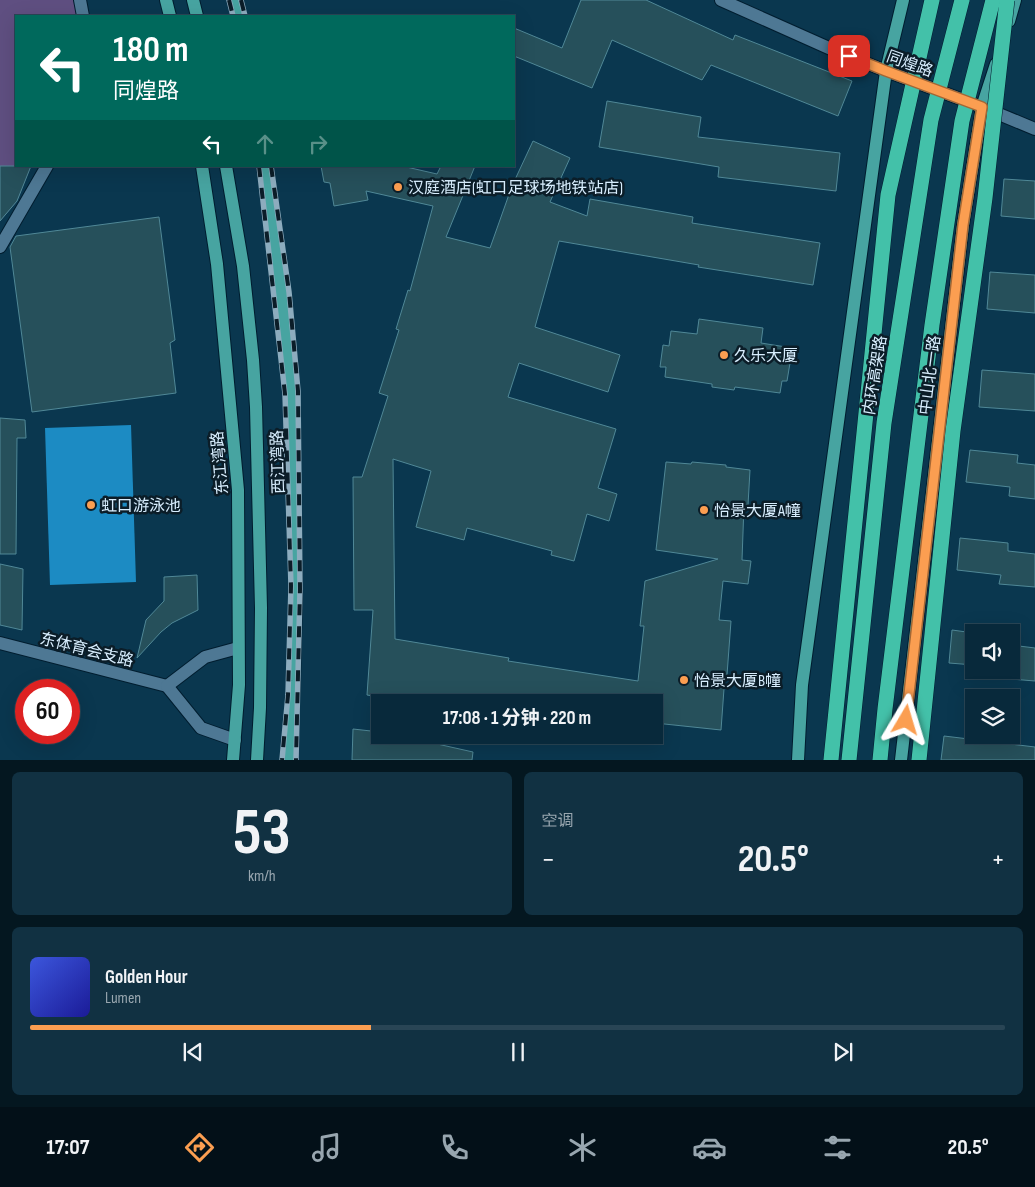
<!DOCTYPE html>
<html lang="zh">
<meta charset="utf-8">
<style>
body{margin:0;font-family:"Sofia Sans Condensed","Noto Sans SC",sans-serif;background:#113142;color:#f1f3f6;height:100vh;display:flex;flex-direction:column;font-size:19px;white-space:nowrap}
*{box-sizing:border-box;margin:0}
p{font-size:16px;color:#98a6af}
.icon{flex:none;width:28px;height:28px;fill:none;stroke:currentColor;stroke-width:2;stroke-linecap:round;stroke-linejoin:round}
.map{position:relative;height:760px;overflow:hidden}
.panel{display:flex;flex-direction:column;gap:12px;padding:12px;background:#041720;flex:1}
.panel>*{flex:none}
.hud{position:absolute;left:15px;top:15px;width:500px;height:152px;border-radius:0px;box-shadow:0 5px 20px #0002,0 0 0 1px #294555;background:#00695c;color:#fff;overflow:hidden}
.buttons{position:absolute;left:965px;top:624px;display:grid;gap:10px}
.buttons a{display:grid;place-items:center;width:55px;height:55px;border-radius:0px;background:#08293b;box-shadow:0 5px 20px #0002,0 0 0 1px #294555;font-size:25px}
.speed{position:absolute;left:15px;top:679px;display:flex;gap:10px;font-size:25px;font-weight:700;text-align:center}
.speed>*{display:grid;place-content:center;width:65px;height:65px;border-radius:50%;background:#08293b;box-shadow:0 5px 20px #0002,0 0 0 1px #294555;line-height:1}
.speed .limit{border:8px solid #d22;background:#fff;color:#111}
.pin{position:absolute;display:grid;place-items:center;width:42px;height:42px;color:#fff;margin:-21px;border-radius:10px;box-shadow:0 2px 8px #0006}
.me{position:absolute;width:55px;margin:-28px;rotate:7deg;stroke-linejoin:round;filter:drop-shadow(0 0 4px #0008)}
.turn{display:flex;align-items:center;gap:18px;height:105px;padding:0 15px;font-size:22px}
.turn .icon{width:65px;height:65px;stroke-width:2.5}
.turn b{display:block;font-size:35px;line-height:42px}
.lanes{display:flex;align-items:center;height:48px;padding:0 15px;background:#0003;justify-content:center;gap:25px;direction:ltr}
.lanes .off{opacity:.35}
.big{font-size:38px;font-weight:700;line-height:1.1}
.panel .card{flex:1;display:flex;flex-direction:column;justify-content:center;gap:8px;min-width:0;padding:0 18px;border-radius:8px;background:#113142}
.panel .dial{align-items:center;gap:0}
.dial b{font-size:65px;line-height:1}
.song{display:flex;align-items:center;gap:15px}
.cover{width:60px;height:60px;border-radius:8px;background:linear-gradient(135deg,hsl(230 70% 55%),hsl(240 70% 35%))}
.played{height:5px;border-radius:2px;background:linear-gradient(90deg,#fb9e51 35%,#294555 35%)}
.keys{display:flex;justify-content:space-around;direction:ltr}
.heat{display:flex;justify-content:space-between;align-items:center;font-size:28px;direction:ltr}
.panel .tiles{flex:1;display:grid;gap:12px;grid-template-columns:1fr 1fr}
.card:last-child{grid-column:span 2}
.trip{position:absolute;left:371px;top:694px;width:292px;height:50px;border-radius:0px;background:#08293b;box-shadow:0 5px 20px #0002,0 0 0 1px #294555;font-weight:700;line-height:50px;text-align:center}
.dock{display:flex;height:80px;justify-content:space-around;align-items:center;background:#031018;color:#98a6af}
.dock .icon{width:35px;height:35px}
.dock .on{color:#fb9e51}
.dock b{font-size:22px;color:#f1f3f6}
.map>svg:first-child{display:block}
.green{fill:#5f4f81}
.water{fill:#1c8bc3}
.building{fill:#26505b;stroke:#508897}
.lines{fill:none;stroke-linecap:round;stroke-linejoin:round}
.minor-casing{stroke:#001d2f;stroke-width:14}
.major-casing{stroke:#001d2f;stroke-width:14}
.minor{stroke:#4e7894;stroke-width:12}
.major{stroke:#47a4a1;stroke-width:12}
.rail-casing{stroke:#8dacbe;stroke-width:5.5}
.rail{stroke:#0b1d28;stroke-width:4;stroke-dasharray:11;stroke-linecap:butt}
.highway-bridge-casing{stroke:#001d2f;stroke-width:16;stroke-linecap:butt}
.highway-bridge{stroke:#43c1a9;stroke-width:15}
.route-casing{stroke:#a36735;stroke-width:12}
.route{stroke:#fb9e51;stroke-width:9}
.poi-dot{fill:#fb9e51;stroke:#0b1d28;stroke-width:2}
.labels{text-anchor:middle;stroke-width:5;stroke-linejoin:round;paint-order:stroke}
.street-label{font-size:16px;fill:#d8eefe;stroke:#0b1d28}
.poi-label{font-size:16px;fill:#d8eefe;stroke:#0b1d28;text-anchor:start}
</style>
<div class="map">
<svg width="1035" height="760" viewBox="0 0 1035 760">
<rect width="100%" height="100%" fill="#0a374f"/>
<polygon class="green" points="0,0 82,0 83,2 76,16 16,16 16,166 31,166 17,201 0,221"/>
<polygon class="water" points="131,425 136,582 50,585 45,428"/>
<g class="building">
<polygon points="581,0 646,0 733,40 735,35 852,81 838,116 711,65 702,80 612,40 592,88 514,56 514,28 562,48"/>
<polygon points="607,101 701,117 698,137 840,153 836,191 718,177 719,167 599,147"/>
<polygon points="533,141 570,158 550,202 587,216 590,199 693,217 692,223 820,243 813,285 698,267 699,265 559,241 535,327 620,355 608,392 519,363 508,397 616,429 598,488 617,494 609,521 587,514 574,561 551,555 552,551 467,528 464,540 416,527 431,471 393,459 395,639 509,658 508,661 638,681 644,626 640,626 645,581 718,559 656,550 666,462 691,464 692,462 726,465 726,467 750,470 748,505 744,505 742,560 751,561 748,584 723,581 719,620 731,621 727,675 725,675 721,730 655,723 655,702 411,702 367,695 373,610 354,610 353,477 362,477 388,396 379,393 399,330 396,329 408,290 410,291 433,206 366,191 368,200 334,206 330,183 324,182 321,166 402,166 437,174 441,166 475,166 446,237 490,248 512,186"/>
<polygon points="0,166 31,166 17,201 0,221"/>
<polygon points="1004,179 1035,181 1035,219 1001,216"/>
<polygon points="159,217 175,340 170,343 176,393 32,412 10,247 16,236"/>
<polygon points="990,272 1035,275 1035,313 987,309"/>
<polygon points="699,319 763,328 761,343 786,347 784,362 790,363 787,381 782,381 780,393 735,387 734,390 712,387 712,384 665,377 666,367 660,367 663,345 669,346 671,331 697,334"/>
<polygon points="982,370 1035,374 1035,411 979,407"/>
<polygon points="0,418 25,420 26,438 17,438 16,554 0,554"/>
<polygon points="970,450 1018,455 1017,463 1035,465 1035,499 1009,496 1010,487 966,482"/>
<polygon points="960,538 1008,543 1008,551 1035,554 1035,587 999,584 1001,575 957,570"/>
<polygon points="0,564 23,569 22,630 0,625"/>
<polygon points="197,575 198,610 172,623 161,632 137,658 146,620 164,601 164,577"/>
<polygon points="952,630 974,633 974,665 949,663"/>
<polygon points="1011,645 1035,648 1035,681 1011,679"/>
<polygon points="353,729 380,732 380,735 397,735 473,752 472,760 352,760"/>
<polygon points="944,736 1035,747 1035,760 941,760"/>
</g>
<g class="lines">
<defs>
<g id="minor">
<polyline points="80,0 83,16"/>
<polyline points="721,0 831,49 886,71 982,107 1035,129"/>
<polyline points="0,247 47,166"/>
<polyline points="0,643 167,686"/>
<polyline points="167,686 201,728 235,740"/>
<polyline points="167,686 205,657 238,648"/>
</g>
<g id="major">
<polyline points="166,0 170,16"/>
<polyline points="193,0 197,16"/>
<polyline points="236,0 240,16"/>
<polyline points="1009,21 1015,0"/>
<polyline points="202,166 217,264 238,490 239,685 233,760"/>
<polyline points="226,166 243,266 253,360 256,407 261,608 260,708 257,760"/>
<polyline points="263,166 282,297 291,397 296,594 294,681 290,760"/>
<polyline points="798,760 802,685 886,71 903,0"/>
<polyline points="901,760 963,225 982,107 996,64"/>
</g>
</defs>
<use href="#minor" class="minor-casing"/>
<use href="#major" class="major-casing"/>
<use href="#minor" class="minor"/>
<use href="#major" class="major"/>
<defs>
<g id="rail">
<polyline points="229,0 233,16"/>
<polyline points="241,0 245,16"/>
<polyline points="259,166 285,394 291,586 288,695 282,760"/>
<polyline points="271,166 289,292 298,391 300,589 296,760"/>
</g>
</defs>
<use href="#rail" class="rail-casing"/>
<use href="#rail" class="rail"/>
<defs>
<g id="highway-bridge">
<polyline points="831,760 888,195 932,0"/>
<polyline points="849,760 884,423 931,120 962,0"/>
<polyline points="880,760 885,709 932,325 962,121 993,0"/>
<polyline points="919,760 953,431 985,198 1007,0"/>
</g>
</defs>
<use href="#highway-bridge" class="highway-bridge-casing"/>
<use href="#highway-bridge" class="highway-bridge"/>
</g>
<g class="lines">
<defs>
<polyline id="route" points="849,56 886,71 982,107 963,225 906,720"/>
</defs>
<use href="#route" class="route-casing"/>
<use href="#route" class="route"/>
</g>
<g class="poi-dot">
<circle cx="398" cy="187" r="5"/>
<circle cx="724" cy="355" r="5"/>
<circle cx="91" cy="505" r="5"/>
<circle cx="704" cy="510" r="5"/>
<circle cx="684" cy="680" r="5"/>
</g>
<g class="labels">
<g class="street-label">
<text transform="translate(910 63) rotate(20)" y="6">同煌路</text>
<text transform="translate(874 375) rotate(-81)" y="6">内环高架路</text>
<text transform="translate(929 375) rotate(-83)" y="6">中山北一路</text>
<text transform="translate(277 462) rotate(-92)" y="6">西江湾路</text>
<text transform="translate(219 463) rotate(-95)" y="6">东江湾路</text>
<text transform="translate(87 649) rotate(14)" y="6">东体育会支路</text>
</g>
<g class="poi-label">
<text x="408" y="193">汉庭酒店(虹口足球场地铁站店)</text>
<text x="734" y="361">久乐大厦</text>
<text x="101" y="511">虹口游泳池</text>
<text x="714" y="516">怡景大厦A幢</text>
<text x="694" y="686">怡景大厦B幢</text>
</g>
</g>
</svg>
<div class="buttons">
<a><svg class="icon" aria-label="sound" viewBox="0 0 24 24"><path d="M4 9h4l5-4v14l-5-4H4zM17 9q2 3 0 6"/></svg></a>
<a><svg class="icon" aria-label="layers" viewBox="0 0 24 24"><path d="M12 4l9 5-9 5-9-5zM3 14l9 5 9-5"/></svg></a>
</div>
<div class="speed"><div class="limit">60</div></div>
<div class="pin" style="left:849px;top:56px;background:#d93025"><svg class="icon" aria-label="arrive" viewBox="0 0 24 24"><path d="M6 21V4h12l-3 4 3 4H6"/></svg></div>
<svg class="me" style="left:906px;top:720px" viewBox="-20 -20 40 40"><path d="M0-17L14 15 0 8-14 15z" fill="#fb9e51" stroke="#fff" stroke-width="4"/></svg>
<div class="trip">17:08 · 1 分钟 · 220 m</div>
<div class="hud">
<div class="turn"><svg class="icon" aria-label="left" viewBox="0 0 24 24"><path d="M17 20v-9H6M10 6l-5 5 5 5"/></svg><div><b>180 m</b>同煌路</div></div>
<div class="lanes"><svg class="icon" aria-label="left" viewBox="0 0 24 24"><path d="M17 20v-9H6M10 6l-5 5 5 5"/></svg><svg class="icon off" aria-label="ahead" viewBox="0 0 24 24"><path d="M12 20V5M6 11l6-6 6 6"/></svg><svg class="icon off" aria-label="right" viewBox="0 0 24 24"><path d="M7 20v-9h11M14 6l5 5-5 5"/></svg></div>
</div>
</div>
<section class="panel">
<div class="tiles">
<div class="card dial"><b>53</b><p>km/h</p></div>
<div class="card"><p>空调</p>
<div class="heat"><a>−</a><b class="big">20.5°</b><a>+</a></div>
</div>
<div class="card">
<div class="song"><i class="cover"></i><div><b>Golden Hour</b><p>Lumen</p></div></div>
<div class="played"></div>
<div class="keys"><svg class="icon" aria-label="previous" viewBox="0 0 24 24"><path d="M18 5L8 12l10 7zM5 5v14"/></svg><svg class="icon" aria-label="pause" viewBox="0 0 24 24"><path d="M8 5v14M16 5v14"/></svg><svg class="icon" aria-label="next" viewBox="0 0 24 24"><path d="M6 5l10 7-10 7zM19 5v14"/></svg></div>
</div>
</div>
</section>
<nav class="dock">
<b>17:07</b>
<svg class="icon on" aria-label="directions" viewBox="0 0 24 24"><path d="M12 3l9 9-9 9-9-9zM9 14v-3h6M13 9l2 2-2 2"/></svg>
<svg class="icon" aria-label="music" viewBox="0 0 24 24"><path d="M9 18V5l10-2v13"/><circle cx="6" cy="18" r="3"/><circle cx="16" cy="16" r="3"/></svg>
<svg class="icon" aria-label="phone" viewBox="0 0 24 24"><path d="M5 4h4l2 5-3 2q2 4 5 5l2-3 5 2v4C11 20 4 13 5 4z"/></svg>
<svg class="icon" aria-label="climate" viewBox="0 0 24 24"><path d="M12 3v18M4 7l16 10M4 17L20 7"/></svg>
<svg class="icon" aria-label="car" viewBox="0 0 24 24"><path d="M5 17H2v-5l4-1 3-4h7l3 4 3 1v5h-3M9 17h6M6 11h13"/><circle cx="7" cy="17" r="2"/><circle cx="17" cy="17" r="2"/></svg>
<svg class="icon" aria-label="filters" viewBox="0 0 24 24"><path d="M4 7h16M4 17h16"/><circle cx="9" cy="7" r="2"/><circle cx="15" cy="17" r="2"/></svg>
<b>20.5°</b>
</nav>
